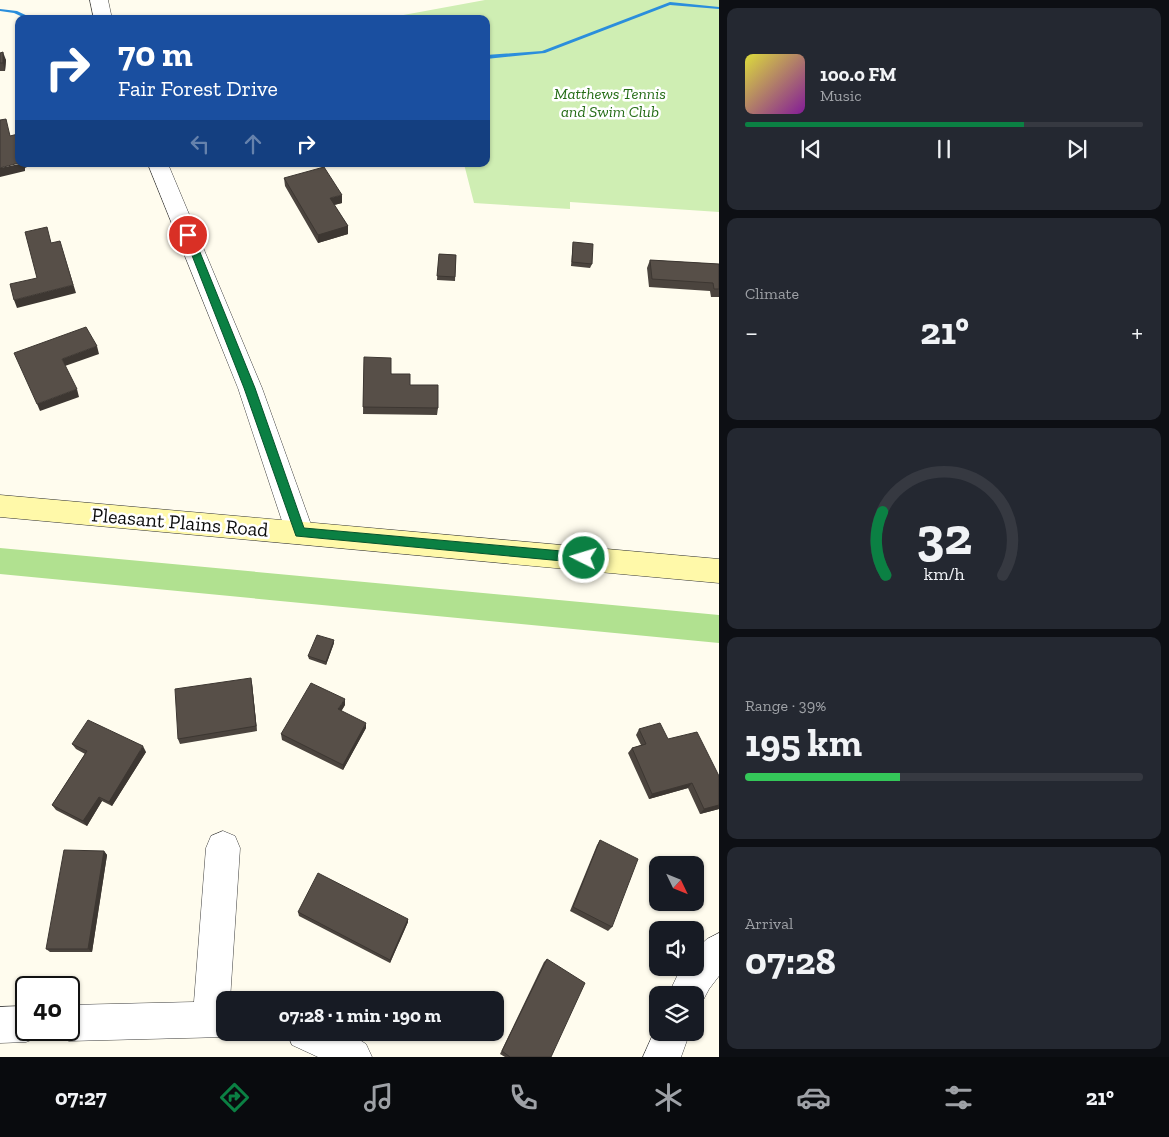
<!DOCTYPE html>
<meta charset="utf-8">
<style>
body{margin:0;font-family:"Zilla Slab",serif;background:#242831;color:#f1f3f6;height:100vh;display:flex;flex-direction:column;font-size:19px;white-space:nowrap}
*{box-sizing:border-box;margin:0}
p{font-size:16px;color:#9ea1a6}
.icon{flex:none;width:28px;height:28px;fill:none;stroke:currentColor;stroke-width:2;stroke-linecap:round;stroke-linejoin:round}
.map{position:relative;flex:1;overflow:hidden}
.side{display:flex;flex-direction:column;gap:8px;padding:8px;background:#0d0f14;width:450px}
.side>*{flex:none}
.guide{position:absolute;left:15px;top:15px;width:475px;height:152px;border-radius:10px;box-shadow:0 1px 4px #0004;background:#1a4fa0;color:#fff;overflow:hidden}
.needle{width:32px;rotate:133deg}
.buttons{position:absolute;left:649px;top:856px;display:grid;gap:10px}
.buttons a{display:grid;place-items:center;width:55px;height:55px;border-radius:10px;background:#171b24;box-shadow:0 1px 4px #0004;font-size:25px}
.speed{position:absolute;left:15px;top:976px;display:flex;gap:10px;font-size:25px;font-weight:700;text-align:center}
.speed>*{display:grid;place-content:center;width:65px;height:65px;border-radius:50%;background:#171b24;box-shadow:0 1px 4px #0004;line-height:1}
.speed .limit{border:2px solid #111;border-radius:8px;background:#fff;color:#111}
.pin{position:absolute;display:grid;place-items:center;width:42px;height:42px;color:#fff;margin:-21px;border:2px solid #fff;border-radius:50%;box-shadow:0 1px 5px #0007}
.me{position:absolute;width:55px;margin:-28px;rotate:275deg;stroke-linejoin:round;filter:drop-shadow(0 0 4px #0008)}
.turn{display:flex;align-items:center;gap:18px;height:105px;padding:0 20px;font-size:22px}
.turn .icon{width:65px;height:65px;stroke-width:2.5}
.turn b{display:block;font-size:35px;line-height:42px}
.lanes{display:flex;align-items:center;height:48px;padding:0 20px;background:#0003;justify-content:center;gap:25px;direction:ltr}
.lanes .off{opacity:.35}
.big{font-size:38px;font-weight:700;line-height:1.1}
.side .widget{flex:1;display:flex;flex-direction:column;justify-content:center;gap:8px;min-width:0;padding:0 18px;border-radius:10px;background:#242831}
.side .dial{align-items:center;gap:0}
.dial svg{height:130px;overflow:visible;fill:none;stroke:#363941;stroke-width:7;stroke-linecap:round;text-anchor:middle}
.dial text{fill:#f1f3f6;stroke:none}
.song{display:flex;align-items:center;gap:15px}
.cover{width:60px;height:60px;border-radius:8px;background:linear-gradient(135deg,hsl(60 70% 55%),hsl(290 70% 35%))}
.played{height:5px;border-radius:2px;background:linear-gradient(90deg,#0b8043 70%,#363941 70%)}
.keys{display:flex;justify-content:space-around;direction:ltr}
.heat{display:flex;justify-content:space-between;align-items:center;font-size:28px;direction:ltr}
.charge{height:8px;border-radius:4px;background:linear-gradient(90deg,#34c759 39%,#363941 0)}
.trip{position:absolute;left:216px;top:991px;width:288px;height:50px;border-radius:10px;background:#171b24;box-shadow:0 1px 4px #0004;font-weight:700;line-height:50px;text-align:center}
.dock{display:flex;height:80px;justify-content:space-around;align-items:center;background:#090b0e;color:#9ea1a6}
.dock .icon{width:35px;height:35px}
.dock .selected{color:#0b8043}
.dock b{font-size:22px;color:#f1f3f6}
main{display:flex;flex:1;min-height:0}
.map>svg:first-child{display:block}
.green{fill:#cfeeb3}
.forest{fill:#b1e190}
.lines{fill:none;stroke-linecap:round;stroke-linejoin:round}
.stream{fill:#2b8edc;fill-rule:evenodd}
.street-casing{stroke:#404040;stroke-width:1}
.secondary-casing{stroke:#2f2f2f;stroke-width:1}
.street{fill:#fff;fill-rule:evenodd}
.secondary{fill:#fff9a9;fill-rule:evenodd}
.wall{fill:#4b443e}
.shaded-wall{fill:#3d3732}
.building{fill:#574f48;stroke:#3d3732}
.route{fill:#0b8043;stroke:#07532c}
.labels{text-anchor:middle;stroke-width:5;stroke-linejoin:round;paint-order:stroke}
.far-park-label{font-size:16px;font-style:italic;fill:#256c16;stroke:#fff}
.street-label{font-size:20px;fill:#0d0d0d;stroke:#fff}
</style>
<main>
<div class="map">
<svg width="719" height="1057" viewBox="0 0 719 1057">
<rect width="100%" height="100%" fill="#fffcee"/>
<polygon class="green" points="485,0 719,0 719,212 570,202 570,209 474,203 464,164 486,164 486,19 401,19 398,16"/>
<polygon class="forest" points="0,548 719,615 719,643 0,574"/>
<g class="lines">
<g class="stream">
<polygon points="670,2 719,7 719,9 670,5 545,53 486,59 486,55 542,51"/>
<polygon points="0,9 17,11 34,19 27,19 14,13 0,11"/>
</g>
<defs>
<g id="street">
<polygon points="90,0 108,0 112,19 94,19"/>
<polygon points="148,164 168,164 262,388 314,533 310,541 300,544 290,541 286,533 238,388"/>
<polygon points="223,831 235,836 240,848 230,1000 225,1000 225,1032 236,1032 225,1037 69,1041 56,1036 54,1030 69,1030 69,1005 194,1002 206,848 211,836"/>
<polygon points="719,933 719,976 709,989 699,1008 695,1009 695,995 668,995 681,968 695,968 695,950 707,939"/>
<polygon points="26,1006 26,1030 42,1030 39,1037 26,1042 0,1043 0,1007"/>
<polygon points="658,1023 658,1032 690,1032 681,1057 643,1057"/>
<polygon points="287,1032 347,1032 366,1044 372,1057 318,1057 292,1045"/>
</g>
<polygon id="secondary" points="0,495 719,559 719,583 0,517"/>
</defs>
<use href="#street" class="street-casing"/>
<use href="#secondary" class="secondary-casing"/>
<use href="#street" class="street"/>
<use href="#secondary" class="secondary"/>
</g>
<g class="wall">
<polygon points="0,53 6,60 5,71 0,71"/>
<polygon points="284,178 342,203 334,205 348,226 348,234 318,243 285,186"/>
<polygon points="573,242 592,264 590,268 571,266"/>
<polygon points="439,254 456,255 455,281 437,280"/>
<polygon points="650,260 719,264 719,297 711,297 710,291 649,287 647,268"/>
<polygon points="364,357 410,385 438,408 437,415 363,414"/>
<polygon points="334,643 326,665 309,659 308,656"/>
<polygon points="252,684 257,731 180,744 178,739"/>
<polygon points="345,705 341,711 366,728 343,770 282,740 281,734"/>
<polygon points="639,729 668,739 719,776 719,809 700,814 688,788 649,799 628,753 632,748 641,745 636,735"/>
<polygon points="72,744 146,752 112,806 102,801 87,826 56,810 52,805 85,754 76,749"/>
<polygon points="600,840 612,927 608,931 570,911 597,845"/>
<polygon points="104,851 107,855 92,952 50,952 46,949"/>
<polygon points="298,912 408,919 408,922 390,963 299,916"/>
<polygon points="547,959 551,1057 505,1057 500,1054 544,962"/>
</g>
<g class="shaded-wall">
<polygon points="3,52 6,60 5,71 3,63"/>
<polygon points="19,164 29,164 29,166 25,168 25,171 0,177 0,168"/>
<polygon points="342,195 342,203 330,206 330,198"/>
<polygon points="348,226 348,234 318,243 318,235"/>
<polygon points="60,241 76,293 17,308 14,300 73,285"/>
<polygon points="97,346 99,354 65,366 62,359"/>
<polygon points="77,389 79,397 40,411 37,404"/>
<polygon points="334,640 334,643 326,665 326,662"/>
<polygon points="251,678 252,684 257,731 256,726"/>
<polygon points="345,699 345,705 339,715 338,709"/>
<polygon points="366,723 366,728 343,770 343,765"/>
<polygon points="143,746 146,752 112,806 109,802"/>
<polygon points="692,783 688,788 649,799 652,794"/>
<polygon points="99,797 102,801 87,826 83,821"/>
<polygon points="719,805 719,809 700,814 704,809"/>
<polygon points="104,851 107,855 92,952 88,949"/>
<polygon points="408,919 408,922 390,963 390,960"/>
</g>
<g class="building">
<polygon points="3,52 3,63 0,63 0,53"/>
<polygon points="6,119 10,136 18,134 19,135 19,163 0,168 0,120"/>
<polygon points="324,167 342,195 330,198 348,226 318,235 284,178"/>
<polygon points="47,227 51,243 60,241 73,285 14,300 10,284 37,278 25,232"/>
<polygon points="573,242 593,244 592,264 572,262"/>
<polygon points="439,254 456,255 455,277 437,276"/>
<polygon points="650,260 719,264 719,289 714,289 713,283 652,279"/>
<polygon points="86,327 97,346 62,359 77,389 37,404 14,353"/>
<polygon points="364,357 391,358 391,374 410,374 410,385 438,385 438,408 363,407"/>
<polygon points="317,635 334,640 326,662 308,656"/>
<polygon points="251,678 256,726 178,739 175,689"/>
<polygon points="311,683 345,699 338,709 366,723 343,765 281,734"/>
<polygon points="88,720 143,746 109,802 99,797 83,821 52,805 87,751 72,744"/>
<polygon points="660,723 668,739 697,732 719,776 719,805 704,809 692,783 652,794 632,748 646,744 639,729"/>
<polygon points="600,840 638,859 612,927 573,907"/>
<polygon points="64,850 104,851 88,949 46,949"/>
<polygon points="318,873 408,919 390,960 298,912"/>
<polygon points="547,959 585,983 551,1057 510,1057 502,1051"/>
</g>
<polygon class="route" points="188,232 193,235 255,388 304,528 584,553 588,555 590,558 588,562 584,563 296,536 244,388 184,235"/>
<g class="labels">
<g class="far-park-label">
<text x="610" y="99">Matthews Tennis<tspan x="610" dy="18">and Swim Club</tspan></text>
</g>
<g class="street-label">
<text transform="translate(180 522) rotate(5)" y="7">Pleasant Plains Road</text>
</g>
</g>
</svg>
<div class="buttons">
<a><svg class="needle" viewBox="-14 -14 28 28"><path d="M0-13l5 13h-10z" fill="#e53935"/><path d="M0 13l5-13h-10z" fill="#9ea1a6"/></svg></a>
<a><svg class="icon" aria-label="sound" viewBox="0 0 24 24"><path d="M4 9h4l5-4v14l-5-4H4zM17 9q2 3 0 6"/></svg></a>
<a><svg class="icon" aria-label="layers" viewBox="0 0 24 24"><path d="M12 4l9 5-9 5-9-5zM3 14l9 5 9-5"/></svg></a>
</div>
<div class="speed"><div class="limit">40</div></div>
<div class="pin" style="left:188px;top:235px;background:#d93025"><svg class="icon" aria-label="arrive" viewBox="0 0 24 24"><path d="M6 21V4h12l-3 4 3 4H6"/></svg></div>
<svg class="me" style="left:584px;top:558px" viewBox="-20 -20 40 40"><circle r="17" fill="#0b8043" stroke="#fff" stroke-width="3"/><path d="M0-11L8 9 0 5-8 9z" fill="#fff"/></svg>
<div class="trip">07:28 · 1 min · 190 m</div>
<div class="guide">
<div class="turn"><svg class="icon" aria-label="right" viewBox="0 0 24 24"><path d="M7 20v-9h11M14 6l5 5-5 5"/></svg><div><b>70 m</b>Fair Forest Drive</div></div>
<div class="lanes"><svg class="icon off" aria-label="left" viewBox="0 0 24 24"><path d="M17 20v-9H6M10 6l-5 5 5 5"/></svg><svg class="icon off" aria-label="ahead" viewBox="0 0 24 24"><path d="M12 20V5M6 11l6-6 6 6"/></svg><svg class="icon" aria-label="right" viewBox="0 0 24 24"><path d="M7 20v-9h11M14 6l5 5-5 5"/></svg></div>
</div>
</div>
<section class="side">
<div class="widget">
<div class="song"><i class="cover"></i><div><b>100.0 FM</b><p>Music</p></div></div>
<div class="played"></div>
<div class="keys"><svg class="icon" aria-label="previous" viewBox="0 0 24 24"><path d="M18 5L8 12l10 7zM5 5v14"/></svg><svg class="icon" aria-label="pause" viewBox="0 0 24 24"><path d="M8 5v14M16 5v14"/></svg><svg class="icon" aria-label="next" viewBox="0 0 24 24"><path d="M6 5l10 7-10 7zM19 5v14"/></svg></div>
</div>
<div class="widget"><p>Climate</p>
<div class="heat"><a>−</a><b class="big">21°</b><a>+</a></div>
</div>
<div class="widget dial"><svg viewBox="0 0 100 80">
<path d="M14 69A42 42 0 1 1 86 69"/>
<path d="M14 69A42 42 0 0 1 12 30" stroke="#0b8043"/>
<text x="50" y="56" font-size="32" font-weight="700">32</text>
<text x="50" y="72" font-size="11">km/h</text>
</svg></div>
<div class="widget"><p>Range · 39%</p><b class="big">195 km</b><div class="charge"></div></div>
<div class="widget"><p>Arrival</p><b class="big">07:28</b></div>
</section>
</main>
<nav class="dock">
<b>07:27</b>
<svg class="icon selected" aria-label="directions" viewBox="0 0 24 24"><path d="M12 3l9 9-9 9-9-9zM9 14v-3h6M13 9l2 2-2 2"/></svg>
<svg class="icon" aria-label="music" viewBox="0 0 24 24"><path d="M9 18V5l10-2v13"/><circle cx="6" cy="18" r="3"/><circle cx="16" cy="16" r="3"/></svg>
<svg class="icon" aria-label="phone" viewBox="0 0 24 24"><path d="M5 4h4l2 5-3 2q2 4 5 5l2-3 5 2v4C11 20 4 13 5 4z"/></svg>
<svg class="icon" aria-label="climate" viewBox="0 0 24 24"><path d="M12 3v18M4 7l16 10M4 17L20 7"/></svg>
<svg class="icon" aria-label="car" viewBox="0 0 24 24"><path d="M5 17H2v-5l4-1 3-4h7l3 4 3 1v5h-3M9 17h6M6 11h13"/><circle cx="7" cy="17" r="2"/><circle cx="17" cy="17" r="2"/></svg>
<svg class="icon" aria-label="filters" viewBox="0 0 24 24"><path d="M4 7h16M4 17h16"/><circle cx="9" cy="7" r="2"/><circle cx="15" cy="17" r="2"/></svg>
<b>21°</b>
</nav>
